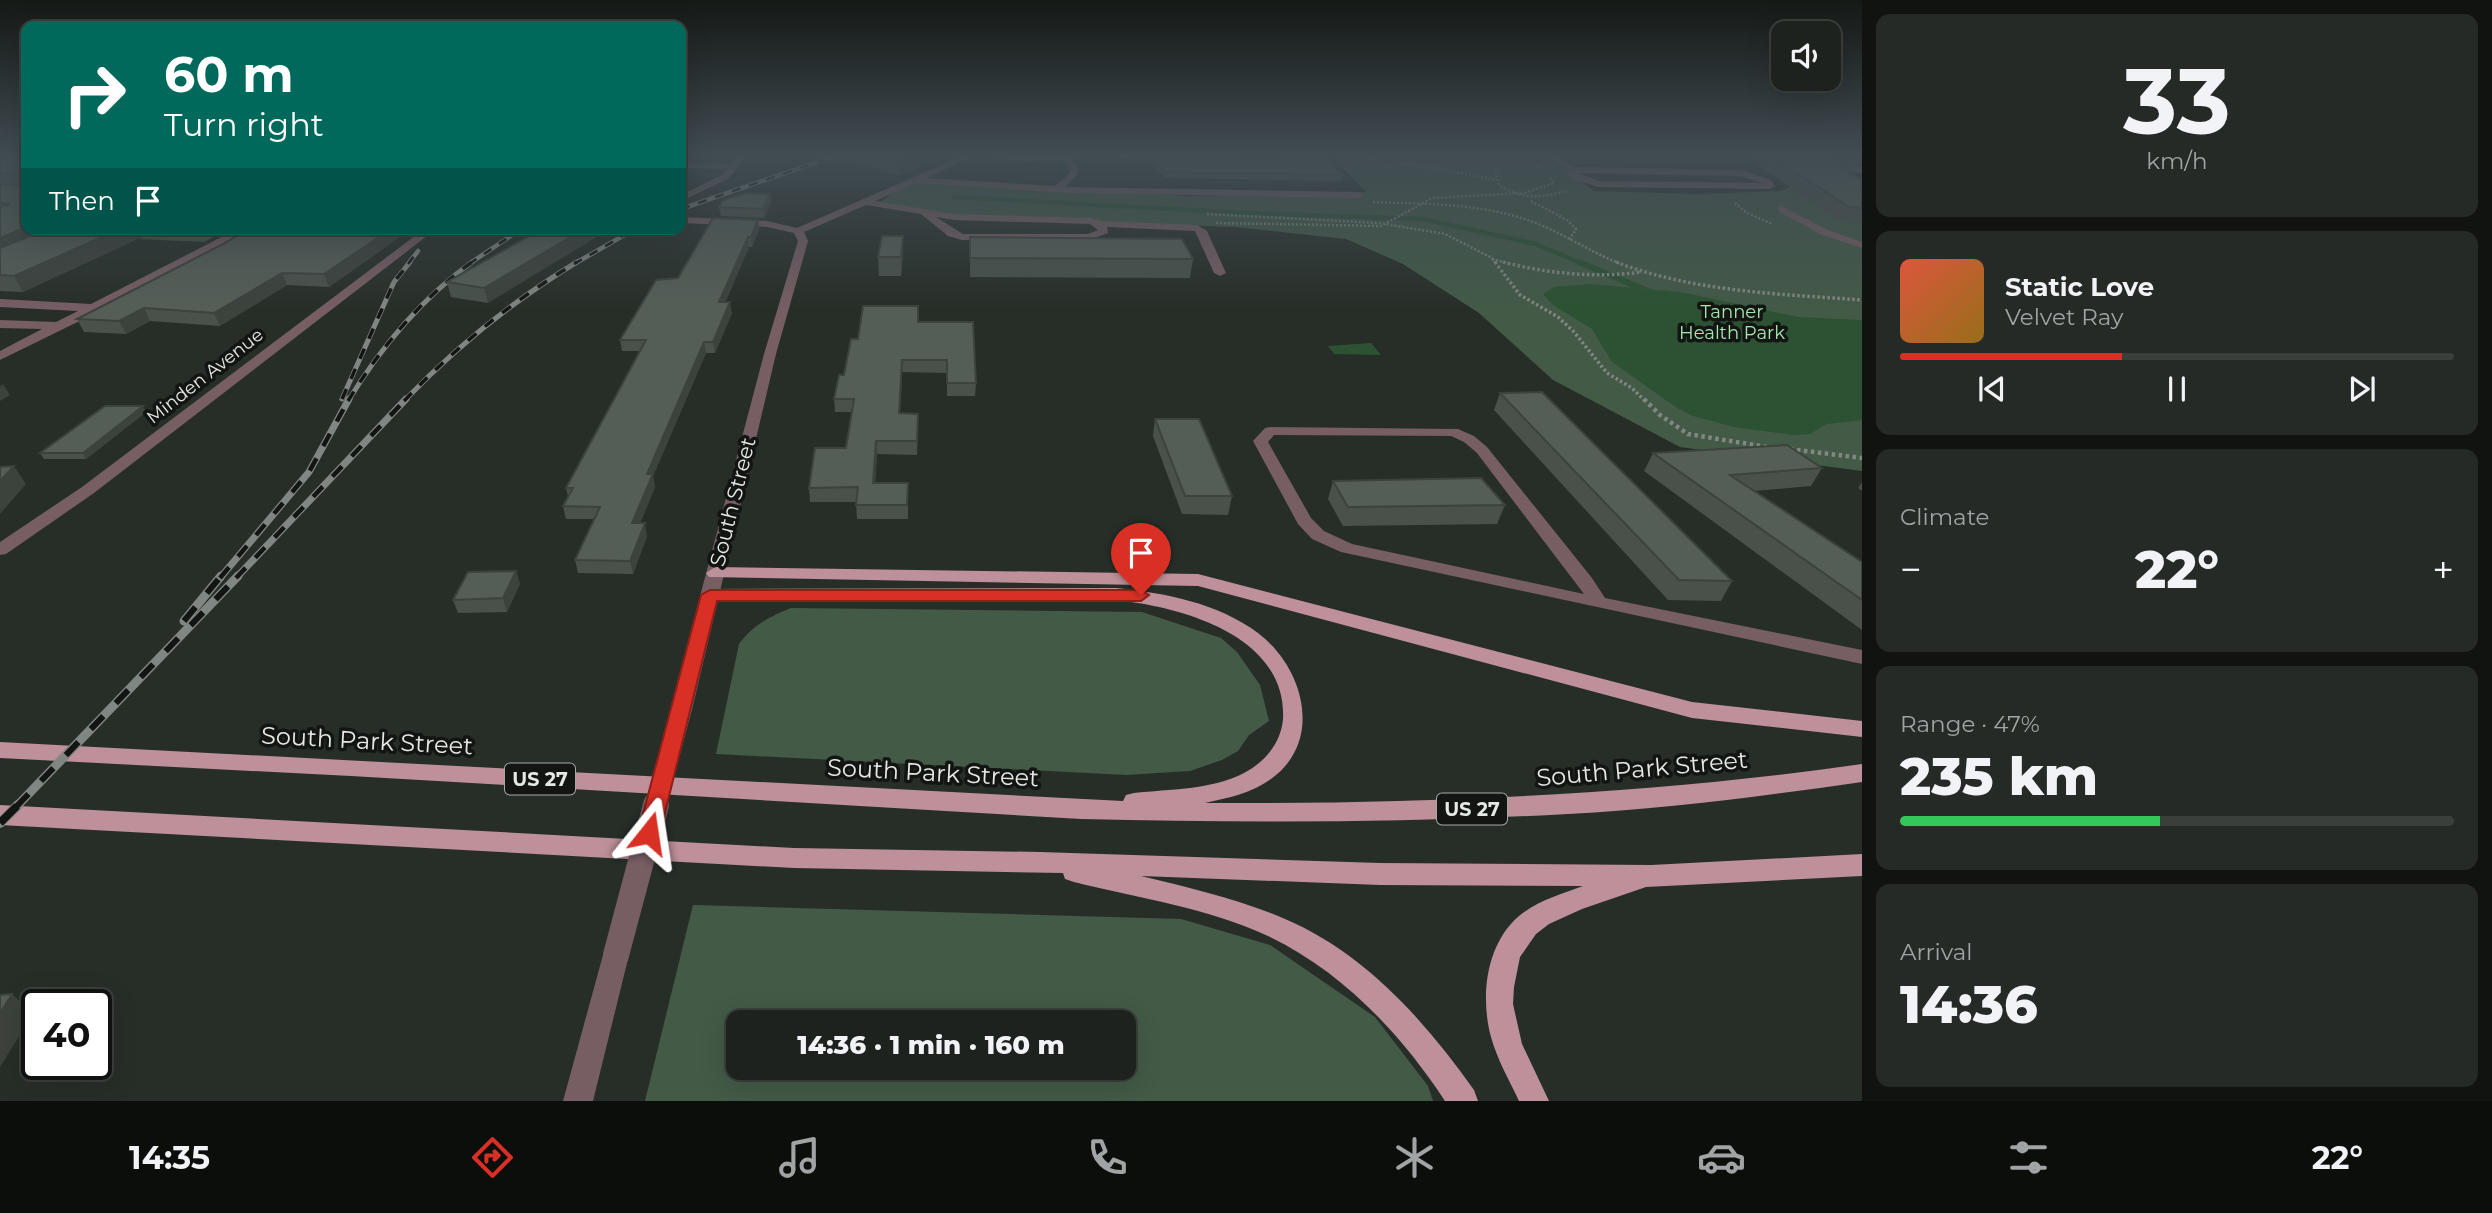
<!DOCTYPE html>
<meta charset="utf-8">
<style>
body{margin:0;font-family:Montserrat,sans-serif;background:#252a27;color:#f1f3f6;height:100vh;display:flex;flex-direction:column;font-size:26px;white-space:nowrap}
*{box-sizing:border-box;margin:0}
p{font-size:23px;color:#a0a4a4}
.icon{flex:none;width:38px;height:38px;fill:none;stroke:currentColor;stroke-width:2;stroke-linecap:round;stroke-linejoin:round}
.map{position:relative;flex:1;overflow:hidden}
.drawer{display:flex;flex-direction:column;gap:14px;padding:14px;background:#101310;width:630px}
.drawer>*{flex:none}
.guide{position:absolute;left:21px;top:21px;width:665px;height:214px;border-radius:14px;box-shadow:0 7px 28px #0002,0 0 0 2px #3b3f3c;background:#00695c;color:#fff;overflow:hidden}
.controls{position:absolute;left:1771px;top:21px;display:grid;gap:14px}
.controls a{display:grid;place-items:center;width:70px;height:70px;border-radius:14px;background:#1d221e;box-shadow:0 7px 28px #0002,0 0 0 2px #3b3f3c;font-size:35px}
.speed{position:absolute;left:21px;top:989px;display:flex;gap:14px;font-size:35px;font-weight:700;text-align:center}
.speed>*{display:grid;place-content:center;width:91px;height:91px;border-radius:50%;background:#1d221e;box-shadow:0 7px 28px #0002,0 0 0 2px #3b3f3c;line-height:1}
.speed .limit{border:4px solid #111;border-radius:10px;background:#fff;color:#111}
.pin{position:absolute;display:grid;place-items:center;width:60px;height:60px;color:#fff;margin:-72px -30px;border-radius:50% 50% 50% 0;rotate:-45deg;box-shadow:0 0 7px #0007}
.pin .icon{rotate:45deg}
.me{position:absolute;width:77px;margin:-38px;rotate:15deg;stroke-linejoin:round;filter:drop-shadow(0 0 5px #0008)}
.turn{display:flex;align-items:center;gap:24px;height:147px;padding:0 28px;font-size:32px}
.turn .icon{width:91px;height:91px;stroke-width:2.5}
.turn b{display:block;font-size:49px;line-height:60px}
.then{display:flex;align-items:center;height:66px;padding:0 28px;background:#0003;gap:14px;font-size:26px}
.big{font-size:52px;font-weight:800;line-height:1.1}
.drawer .tile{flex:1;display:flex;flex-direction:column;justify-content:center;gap:10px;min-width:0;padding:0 24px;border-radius:14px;background:#252a27}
.drawer .dial{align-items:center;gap:0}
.dial b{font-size:91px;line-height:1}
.song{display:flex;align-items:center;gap:21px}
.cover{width:84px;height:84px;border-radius:10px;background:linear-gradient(135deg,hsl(10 70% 55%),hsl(40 70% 35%))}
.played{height:7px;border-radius:4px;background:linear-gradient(90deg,#d93025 40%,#3b3f3c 40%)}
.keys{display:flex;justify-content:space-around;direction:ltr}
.heat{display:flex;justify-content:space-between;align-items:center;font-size:38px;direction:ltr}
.charge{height:10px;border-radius:5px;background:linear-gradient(90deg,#34c759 47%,#3b3f3c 0)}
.trip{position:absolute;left:726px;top:1010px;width:410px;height:70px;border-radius:14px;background:#1d221e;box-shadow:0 7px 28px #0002,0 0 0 2px #3b3f3c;font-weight:800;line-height:70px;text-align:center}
.dock{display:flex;height:112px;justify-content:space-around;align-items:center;background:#0c0e0c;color:#a0a4a4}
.dock .icon{width:49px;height:49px}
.dock .on{color:#d93025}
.dock b{font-size:32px;color:#f1f3f6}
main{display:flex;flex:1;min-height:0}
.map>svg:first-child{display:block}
.green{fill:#435a47;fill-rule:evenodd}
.water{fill:#2c5233}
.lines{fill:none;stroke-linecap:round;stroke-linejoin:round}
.stream-far1{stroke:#2c5233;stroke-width:4.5}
.stream{stroke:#2c5233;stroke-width:6}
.path-far2{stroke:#818782;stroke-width:2.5;stroke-dasharray:2 2;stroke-linecap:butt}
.path-far1{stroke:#818782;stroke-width:3.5;stroke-dasharray:2.5 2.5;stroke-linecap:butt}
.path{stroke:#818782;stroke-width:4.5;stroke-dasharray:3.5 3.5;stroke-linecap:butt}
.minor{fill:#765e63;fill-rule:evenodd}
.major{fill:#be9099;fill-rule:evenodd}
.rail-far4-casing{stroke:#808681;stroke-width:4.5}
.rail-far3-casing{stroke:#808681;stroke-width:5}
.rail-far2-casing{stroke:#808681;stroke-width:7}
.rail-far1-casing{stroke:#808681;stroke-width:9}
.rail-casing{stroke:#808681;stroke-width:10}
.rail-far4{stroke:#121512;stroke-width:2.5;stroke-dasharray:9;stroke-linecap:butt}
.rail-far3{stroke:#121512;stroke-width:3.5;stroke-dasharray:11;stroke-linecap:butt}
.rail-far2{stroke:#121512;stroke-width:4.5;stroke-dasharray:14;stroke-linecap:butt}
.rail-far1{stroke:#121512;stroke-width:6;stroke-dasharray:18;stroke-linecap:butt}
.rail{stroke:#121512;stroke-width:8;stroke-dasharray:24;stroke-linecap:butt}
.minor-bridge-far1{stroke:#765e63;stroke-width:21}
.minor-bridge{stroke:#765e63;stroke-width:26}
.wall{fill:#49514a}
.shaded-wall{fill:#3c423c}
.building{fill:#555e56;stroke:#3c423c;stroke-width:2}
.route{fill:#d93025;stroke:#8d1f18;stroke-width:2}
.labels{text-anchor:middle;stroke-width:7;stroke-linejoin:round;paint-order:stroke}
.far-park-label{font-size:18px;fill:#a5e5b0;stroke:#121512}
.far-street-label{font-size:18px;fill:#e4e9e5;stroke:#121512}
.shield{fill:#121512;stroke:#a5a9a6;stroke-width:2}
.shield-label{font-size:19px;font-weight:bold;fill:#e4e9e5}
.street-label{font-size:21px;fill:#e4e9e5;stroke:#121512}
.near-street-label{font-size:24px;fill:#e4e9e5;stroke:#121512}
</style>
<main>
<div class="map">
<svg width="1862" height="1101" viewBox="0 0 1862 1101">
<rect width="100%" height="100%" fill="#272e28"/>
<g class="green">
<polygon points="1331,156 1545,156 1594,191 1699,194 1780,191 1801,183 1862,184 1862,471 1680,447 1553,380 1479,313 1403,264 1346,239 1235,227 954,217 877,204 913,180 1187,196 1366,192"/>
<polygon points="160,229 229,229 204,242 139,239"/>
<path d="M791,608L1142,612L1221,638L1237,652L1260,685L1269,721L1249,735L1238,751L1222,760L1190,771L1126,775L716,754L739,644C753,625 769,617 791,608Z"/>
<path d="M693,905L1181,919L1270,945L1375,1017L1428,1086L1433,1101H645ZM738,1022H1124V1068H738Z"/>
</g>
<g class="water">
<polygon points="1590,284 1681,292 1798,317 1862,320 1862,420 1827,424 1810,434 1794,435 1734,427 1693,416 1677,408 1612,362 1592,329 1553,305 1543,294 1554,287"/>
<polygon points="1371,343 1381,355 1334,354 1328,346"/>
</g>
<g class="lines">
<polyline class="stream-far1" points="954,197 1245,213 1423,219 1536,244 1583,264"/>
<polyline class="stream" points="1579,262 1650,292"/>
<g class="path-far2">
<polyline points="1370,156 1368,158 1385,165 1414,164 1402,156"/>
<path d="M1491,156L1499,185C1526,200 1537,198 1567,191"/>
<polyline points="1524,156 1539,169"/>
<polyline points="1414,164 1496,180"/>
<polyline points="1531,201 1567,220 1576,229 1569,240"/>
<path d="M1373,202C1426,204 1482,203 1533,222C1563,233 1590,252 1621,264"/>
<polyline points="1735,203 1747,213 1772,224"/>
<polyline points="1207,214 1379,223 1445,234 1492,258 1496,264"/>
<polyline points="1216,223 1381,226 1432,198 1525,193 1554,183 1549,176"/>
<polyline points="1492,259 1510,264"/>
</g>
<g class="path-far1">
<polyline points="1495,262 1520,295 1558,317 1574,332 1607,373 1632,388 1645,401"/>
<path d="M1503,262C1549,274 1595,278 1642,272"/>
<path d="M1616,262C1693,292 1781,294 1862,300"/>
</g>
<g class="path">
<polyline points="1644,399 1660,415 1688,434 1767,447"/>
<polyline points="1790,449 1862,458"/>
</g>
<g class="minor">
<polygon points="738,156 747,156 728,179 681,201 681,195 722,175 727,169 681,168 681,162 731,164"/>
<path d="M962,156H974L927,178L1055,186L1070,173L1069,167L1061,160L1027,162L979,156H1093L1071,159L1077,166L1078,174L1065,187L1359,192L1364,195L1359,198L1070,193L916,183L875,201L954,214L1091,218L1101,221L1197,225L1207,231L1226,273L1220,276L1214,273L1195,231L1107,227L1108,233L1089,240H962L948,236L921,214L866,205L804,232L808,241L776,354L692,710L688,715L681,718L674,715L670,710L764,354L798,241L794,233L767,227L681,223V217L767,221L797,228ZM936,217L954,220L1090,224L1098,230L1088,234H963Z"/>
<polygon points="1099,156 1176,156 1177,158 1173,161"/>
<path d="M1547,156H1557L1574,167L1741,170L1771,180L1775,186L1770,189L1598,187L1570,178L1568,171ZM1577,173L1740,176L1763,183L1599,181Z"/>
<polygon points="1834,161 1862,167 1862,173 1831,166"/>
<polygon points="1781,206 1828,230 1862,242 1862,248 1820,234 1778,211 1778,207"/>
<polygon points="237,229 250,229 100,311 0,360 0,351 42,329 0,328 0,320 56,322 78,311 0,307 0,299 91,304"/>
<polygon points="424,229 436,229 94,493 6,554 0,555 0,542 82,487"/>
<path d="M1270,427L1458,429L1474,436L1487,447L1592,578L1605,598L1862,650V664L1341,552L1312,539L1298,524L1253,441L1265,428ZM1274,435L1451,436L1464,442L1477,453L1584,594L1352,544L1324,531L1311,518L1268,442Z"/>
<polygon points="616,943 625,946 629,955 593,1101 563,1101 603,955 607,946"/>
</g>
<g class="major">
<polygon points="715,567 1198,574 1692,702 1862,721 1862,737 1692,718 1198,586 709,577 706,573"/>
<path d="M1116,588C1165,593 1218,603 1258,633C1304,668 1324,741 1271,779C1252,793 1228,798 1205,803C1426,804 1644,795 1862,764V782C1764,796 1666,809 1568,814C1405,823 1243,823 1081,819L351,776L0,758V742L1123,801L1126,795L1134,793C1169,789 1212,790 1244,773C1265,762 1281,743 1283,719C1287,635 1181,607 1116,600L710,601L701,595L710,589Z"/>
<path d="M0,805L794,848L1040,852L1380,863L1651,865L1862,854V876L1646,887L1582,909L1549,924L1536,934L1520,957L1514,987L1513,1004L1522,1044L1549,1101H1519C1509,1080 1497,1059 1491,1037C1480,997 1486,944 1519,916C1537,901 1561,894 1583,886L1380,885L1141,876C1190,888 1239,899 1285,919C1365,953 1425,1021 1474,1090L1478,1101H1445C1401,1034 1342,971 1268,936C1208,908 1138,898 1074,882L1065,879L1063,873L794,868L0,825Z"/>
</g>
<defs>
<g id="rail-far4">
<polyline points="681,209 835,156"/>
<polyline points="408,264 418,251"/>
<polyline points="469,264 521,229"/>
<polyline points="574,264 635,229"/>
</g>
<g id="rail-far3">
<polyline points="342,399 394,282 410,262"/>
<path d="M348,401C381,347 421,299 472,262"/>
<path d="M404,401C457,346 511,302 577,262"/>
</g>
<g id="rail-far2">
<polyline points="220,578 309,472 349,399"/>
<polyline points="236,578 406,399"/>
</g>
<g id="rail-far1">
<polyline points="184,621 221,576"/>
<polyline points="16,807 238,576"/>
</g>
<polyline id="rail" points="0,823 18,805"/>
</defs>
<use href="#rail-far4" class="rail-far4-casing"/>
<use href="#rail-far3" class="rail-far3-casing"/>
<use href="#rail-far2" class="rail-far2-casing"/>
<use href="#rail-far1" class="rail-far1-casing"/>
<use href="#rail" class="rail-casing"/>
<use href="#rail-far4" class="rail-far4"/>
<use href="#rail-far3" class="rail-far3"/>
<use href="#rail-far2" class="rail-far2"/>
<use href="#rail-far1" class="rail-far1"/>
<use href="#rail" class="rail"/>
<polyline class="minor-bridge-far1" points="655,807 681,710"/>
<polyline class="minor-bridge" points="616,955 656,805"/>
</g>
<g class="wall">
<polygon points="0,156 26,156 26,229 159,229 23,292 0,291"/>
<polygon points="824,156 952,156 900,175"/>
<polygon points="1151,156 1186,156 1275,160 1278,158 1275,156 1325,156 1343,175 1342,181 1165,178 1150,161"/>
<polygon points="1745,156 1862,156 1862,164 1856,163 1851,173 1862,180 1862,224 1841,222"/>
<polygon points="770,194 771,203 764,218 721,216 719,207"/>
<polygon points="249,229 411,229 329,287 287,285 220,326 150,321 126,334 84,332 77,319 223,244"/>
<polygon points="542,229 488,303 451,297 447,282"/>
<polygon points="759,229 752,247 749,247 725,302 732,313 715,353 706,353 653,476 655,487 640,523 647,536 633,574 578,573 575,560 594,519 566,519 563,506 568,496 566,488 640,351 622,351 620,340 678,278"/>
<polygon points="970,237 1193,259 1190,278 970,277"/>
<polygon points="903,255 901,276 879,276 878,257"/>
<polygon points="918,322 976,383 975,396 947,396 947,373 902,372 900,413 918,427 917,455 877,454 875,483 908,483 908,519 857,519 856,502 810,502 809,488 846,448 852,412 835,412 834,399 858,339"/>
<polygon points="1500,393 1732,581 1721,601 1668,600 1494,410"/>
<polygon points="146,412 86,459 44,459 40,453"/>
<polygon points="1155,419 1232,496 1228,515 1182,514 1153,436"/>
<polygon points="1653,453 1822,468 1811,486 1754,491 1862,562 1862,630 1644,471"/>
<polygon points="1333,481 1505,505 1497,524 1343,526 1328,499"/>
<polygon points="1862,482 1862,491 1858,488"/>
<polygon points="516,571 520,584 507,612 458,613 453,600"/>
</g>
<g class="shaded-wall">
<polygon points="912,156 952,156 900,175 900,161"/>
<polygon points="770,194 771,203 764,218 763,209"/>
<polygon points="758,220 759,229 752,247 751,237"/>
<polygon points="26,227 26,229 65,229 0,256 0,238"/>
<polygon points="120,229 159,229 23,292 14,276"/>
<polygon points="391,229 411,229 329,287 324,274"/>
<polygon points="584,229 610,229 488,303 484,288"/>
<polygon points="903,236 903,255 901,276 901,257"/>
<polygon points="748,237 749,247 721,313 719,302"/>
<polygon points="282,273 287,285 220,326 214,313"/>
<polygon points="730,302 732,313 715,353 713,342"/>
<polygon points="144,308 150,321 126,334 119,321"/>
<polygon points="704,342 706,353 653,476 655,487 635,536 632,523 647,474"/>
<polygon points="902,360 902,372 899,427 899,413"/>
<polygon points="3,384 10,395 0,401 0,386"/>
<polygon points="143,406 146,412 86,459 83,453"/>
<polygon points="876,441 877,454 874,497 873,483"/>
<polygon points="14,466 26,484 0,514 0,481"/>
<polygon points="645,523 647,536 633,574 630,561"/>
<polygon points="516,571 520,584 507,612 503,598"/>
<polygon points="12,994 33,1014 0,1067 0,1013"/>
</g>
<g class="building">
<polygon points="5,156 26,156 26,227 0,238 0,207 9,204 0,203 0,184 19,185 21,182 21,175 0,173 0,158"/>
<polygon points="881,156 912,156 900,161"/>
<polygon points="1152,156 1186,156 1275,160 1280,156 1325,156 1343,175 1165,172"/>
<polygon points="1771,156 1844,156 1858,159 1828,159 1862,180 1862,208 1849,207"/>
<polygon points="746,193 770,194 763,209 719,207 723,200"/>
<polygon points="713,218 758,220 751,237 748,237 719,302 730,302 713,342 704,342 647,474 653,474 632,523 645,523 630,561 575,560 600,507 563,506 573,488 566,488 646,340 620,340 656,280 678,278"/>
<polygon points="48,229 120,229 14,276 0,275 0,248"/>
<polygon points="249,229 391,229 324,274 282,273 214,313 144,308 119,321 77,319 223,244"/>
<polygon points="542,229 584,229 484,288 447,282"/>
<polygon points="882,236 903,236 901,257 878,257"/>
<polygon points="970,237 1182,239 1193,259 970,258"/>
<polygon points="863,306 918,306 918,322 973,322 976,383 947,383 947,360 902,360 899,413 918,414 917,441 876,441 873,483 908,483 907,505 856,505 858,487 809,488 815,448 846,448 854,399 834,399 839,375 844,375 851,339 858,339"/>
<polygon points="1542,392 1732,581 1679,580 1500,393"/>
<polygon points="105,406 143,406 83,453 40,453"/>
<polygon points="1155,419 1199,419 1232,496 1185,496"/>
<polygon points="1787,445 1822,468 1730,475 1862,562 1862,600 1653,453"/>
<polygon points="14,466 0,481 0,467"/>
<polygon points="1481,478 1505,505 1348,507 1333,481"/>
<polygon points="516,571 503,598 453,600 468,572"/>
<polygon points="12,994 0,1013 0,995"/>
</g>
<linearGradient id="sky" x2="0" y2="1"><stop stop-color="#151916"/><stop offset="0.5" stop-color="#414c53"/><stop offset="1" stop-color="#414c53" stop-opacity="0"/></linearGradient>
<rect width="1862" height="310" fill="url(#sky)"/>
<polygon class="route" points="710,590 1141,590 1149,595 1141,601 717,601 660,833 656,839 649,842 641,839 638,833 701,595"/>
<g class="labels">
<g class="far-park-label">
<text x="1732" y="318">Tanner<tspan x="1732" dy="21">Health Park</tspan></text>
</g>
<g class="far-street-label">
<text transform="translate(205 376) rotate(-38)" y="6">Minden Avenue</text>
</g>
<g class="shield">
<rect x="505" y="763.5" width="70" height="31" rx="5"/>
<rect x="1437" y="793.5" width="70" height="31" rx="5"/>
</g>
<g class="shield-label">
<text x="540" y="786">US 27</text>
<text x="1472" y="816">US 27</text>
</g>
<g class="street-label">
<text transform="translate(733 502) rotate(-76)" y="7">South Street</text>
</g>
<g class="near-street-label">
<text transform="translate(367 741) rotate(3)" y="8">South Park Street</text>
<text transform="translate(1642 769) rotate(-5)" y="8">South Park Street</text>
<text transform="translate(933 773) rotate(3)" y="8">South Park Street</text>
</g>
</g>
</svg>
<div class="controls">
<a><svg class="icon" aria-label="sound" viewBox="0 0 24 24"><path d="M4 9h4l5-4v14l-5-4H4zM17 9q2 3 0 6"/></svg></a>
</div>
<div class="speed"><div class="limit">40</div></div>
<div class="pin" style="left:1141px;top:595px;background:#d93025"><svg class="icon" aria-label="arrive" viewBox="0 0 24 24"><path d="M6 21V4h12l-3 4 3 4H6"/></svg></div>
<svg class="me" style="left:649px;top:833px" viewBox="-20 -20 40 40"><path d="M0-17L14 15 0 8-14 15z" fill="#d93025" stroke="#fff" stroke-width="4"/></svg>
<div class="trip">14:36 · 1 min · 160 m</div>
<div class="guide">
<div class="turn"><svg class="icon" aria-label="right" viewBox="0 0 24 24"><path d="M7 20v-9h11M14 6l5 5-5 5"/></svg><div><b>60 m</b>Turn right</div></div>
<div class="then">Then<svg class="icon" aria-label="arrive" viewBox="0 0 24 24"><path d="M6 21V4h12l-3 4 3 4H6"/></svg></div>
</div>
</div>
<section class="drawer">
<div class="tile dial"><b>33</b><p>km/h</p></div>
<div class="tile">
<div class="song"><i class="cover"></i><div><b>Static Love</b><p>Velvet Ray</p></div></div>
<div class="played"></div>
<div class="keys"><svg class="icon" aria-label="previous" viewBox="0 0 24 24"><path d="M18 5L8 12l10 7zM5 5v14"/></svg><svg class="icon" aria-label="pause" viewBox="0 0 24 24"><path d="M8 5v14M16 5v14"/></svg><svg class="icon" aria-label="next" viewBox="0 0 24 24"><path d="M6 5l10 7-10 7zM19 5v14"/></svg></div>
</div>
<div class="tile"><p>Climate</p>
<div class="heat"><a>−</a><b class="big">22°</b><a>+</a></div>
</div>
<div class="tile"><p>Range · 47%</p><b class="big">235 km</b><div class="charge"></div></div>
<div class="tile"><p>Arrival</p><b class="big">14:36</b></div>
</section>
</main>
<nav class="dock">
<b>14:35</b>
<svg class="icon on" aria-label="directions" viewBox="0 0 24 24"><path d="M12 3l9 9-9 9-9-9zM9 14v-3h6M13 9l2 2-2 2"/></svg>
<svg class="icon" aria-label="music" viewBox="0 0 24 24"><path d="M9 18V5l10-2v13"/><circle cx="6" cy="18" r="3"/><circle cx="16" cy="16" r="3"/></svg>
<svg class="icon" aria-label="phone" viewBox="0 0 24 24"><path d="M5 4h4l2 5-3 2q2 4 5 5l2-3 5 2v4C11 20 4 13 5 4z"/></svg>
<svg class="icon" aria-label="climate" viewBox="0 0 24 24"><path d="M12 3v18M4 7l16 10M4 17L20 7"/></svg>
<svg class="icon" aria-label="car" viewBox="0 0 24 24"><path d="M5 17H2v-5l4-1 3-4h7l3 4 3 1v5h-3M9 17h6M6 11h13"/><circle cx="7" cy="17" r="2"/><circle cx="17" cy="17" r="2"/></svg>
<svg class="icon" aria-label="filters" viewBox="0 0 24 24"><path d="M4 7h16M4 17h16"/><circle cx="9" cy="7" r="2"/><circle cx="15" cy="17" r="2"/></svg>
<b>22°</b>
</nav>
